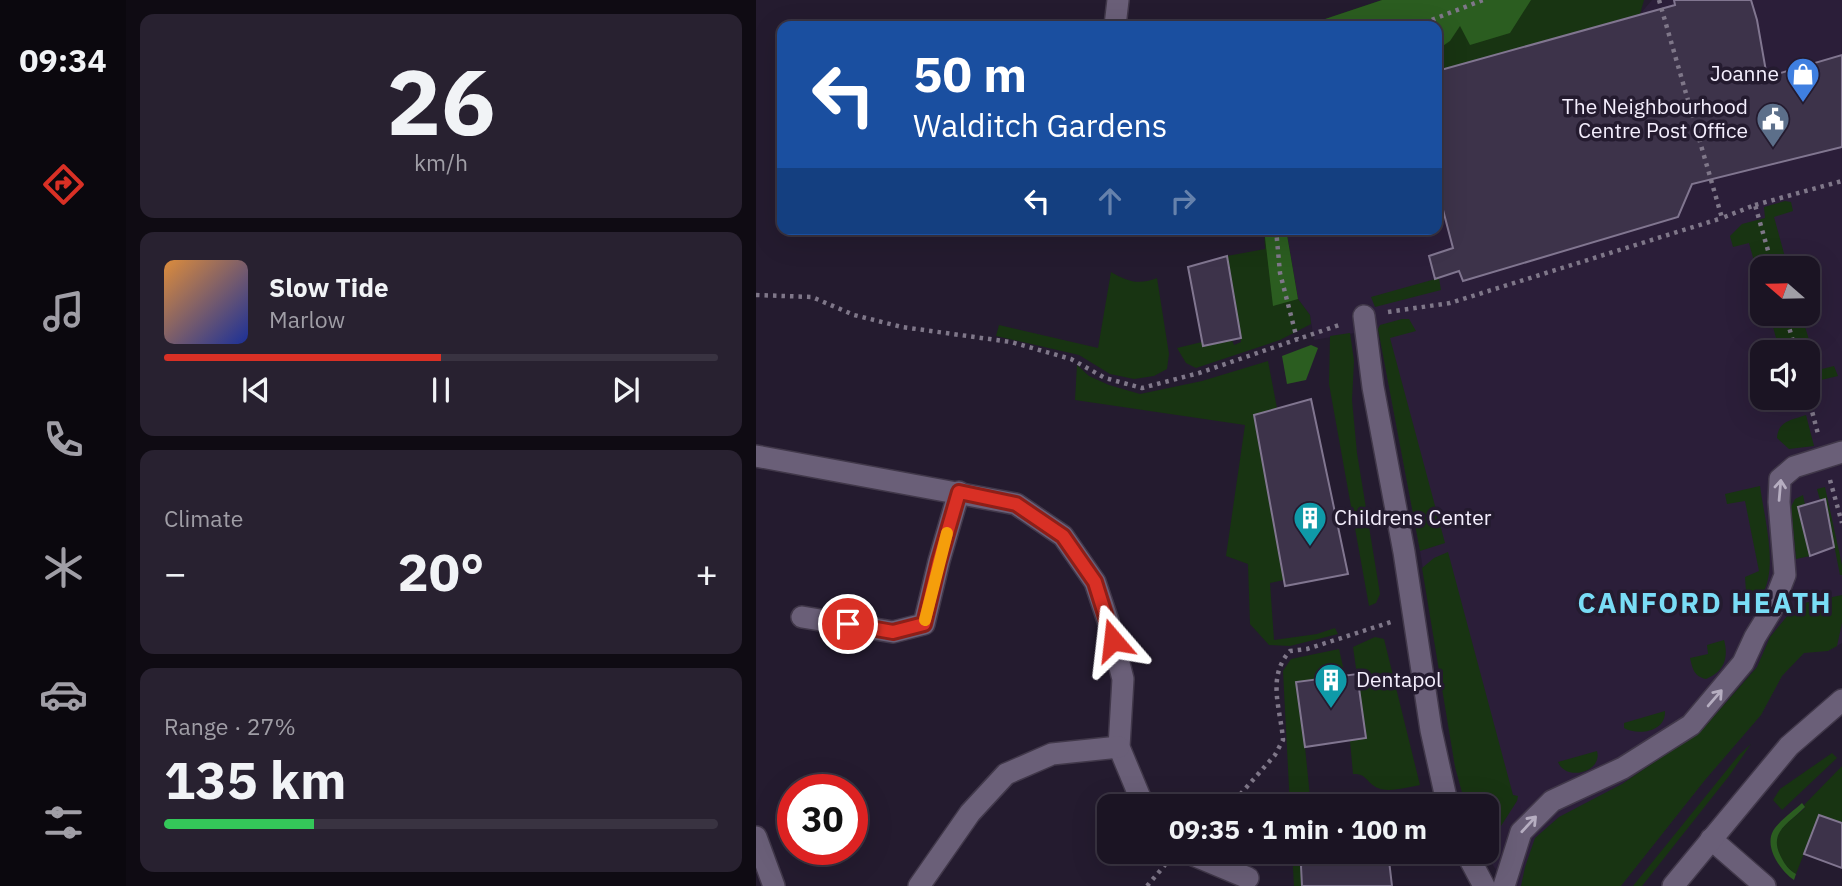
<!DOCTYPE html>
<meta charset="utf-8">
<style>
body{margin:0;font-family:"IBM Plex Sans",sans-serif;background:#282130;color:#f1f3f6;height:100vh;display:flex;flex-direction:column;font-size:26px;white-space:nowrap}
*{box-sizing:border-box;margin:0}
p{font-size:23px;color:#a09ea6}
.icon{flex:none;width:38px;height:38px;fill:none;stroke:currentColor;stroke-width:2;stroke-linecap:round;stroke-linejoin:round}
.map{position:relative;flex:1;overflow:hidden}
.details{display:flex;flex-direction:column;gap:14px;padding:14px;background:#0f0b13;width:630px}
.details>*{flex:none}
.guide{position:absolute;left:21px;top:21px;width:665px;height:214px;border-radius:14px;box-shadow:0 7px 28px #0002,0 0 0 2px #393341;background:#1a4fa0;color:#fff;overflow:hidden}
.needle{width:46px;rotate:290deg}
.controls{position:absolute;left:994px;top:256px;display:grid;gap:14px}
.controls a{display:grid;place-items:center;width:70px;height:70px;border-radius:14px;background:#1b1423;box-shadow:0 7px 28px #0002,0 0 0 2px #393341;font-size:35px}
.speed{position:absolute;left:21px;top:774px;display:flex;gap:14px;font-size:35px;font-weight:700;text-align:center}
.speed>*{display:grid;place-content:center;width:91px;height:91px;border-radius:50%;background:#1b1423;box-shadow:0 7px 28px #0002,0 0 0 2px #393341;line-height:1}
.speed .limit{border:10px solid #d22;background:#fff;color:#111}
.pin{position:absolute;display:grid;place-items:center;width:60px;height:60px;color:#fff;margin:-30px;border:4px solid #fff;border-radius:50%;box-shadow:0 2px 7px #0007}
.me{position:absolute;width:77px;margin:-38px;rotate:343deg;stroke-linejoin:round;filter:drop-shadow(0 0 5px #0008)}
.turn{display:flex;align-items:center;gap:24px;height:147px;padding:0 21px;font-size:32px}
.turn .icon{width:91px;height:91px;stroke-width:2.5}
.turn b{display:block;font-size:49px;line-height:60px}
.lanes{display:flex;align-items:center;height:66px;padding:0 21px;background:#0003;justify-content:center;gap:35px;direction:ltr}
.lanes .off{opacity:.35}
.big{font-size:52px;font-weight:800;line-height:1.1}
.details .card{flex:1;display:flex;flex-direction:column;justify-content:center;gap:10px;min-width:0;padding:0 24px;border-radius:14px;background:#282130}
.details .dial{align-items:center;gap:0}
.dial b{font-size:91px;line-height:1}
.song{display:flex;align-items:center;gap:21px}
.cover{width:84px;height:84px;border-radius:10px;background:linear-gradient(135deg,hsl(30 70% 55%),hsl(230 70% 35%))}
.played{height:7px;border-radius:4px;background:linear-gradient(90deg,#d93025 50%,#393341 50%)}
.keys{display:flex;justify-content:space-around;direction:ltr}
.heat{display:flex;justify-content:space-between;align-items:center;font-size:38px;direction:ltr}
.charge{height:10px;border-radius:5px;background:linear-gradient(90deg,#34c759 27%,#393341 0)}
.trip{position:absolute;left:341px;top:794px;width:402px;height:70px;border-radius:14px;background:#1b1423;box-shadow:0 7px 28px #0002,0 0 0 2px #393341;font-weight:800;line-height:70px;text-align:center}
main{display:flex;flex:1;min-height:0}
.dock{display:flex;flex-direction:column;width:126px;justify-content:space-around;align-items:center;background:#0b080e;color:#a09ea6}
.dock .icon{width:49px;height:49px}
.dock .current{color:#d93025}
.dock b{font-size:32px;color:#f1f3f6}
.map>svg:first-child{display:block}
.built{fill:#2b1e39;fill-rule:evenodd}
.green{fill:#183412}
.forest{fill:#2b5d20}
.building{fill:#3d334a;stroke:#817690;stroke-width:2}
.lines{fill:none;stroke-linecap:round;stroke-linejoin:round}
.minor-casing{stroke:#41384a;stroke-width:24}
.path{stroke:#7f7789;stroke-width:4.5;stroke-dasharray:3.5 5;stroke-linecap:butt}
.minor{stroke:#6a5f78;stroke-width:21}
.oneway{stroke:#b6aec1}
.route-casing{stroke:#8d1f18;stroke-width:18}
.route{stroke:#d93025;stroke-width:12}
.slow{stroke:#f59e0b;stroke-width:12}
.labels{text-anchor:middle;stroke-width:7;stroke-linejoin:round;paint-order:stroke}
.poi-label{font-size:21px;fill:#f4eefd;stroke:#241b2f;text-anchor:end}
.district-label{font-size:28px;font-weight:bold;letter-spacing:2px;fill:#79ddf6;stroke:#241b2f}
</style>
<main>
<nav class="dock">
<b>09:34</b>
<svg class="icon current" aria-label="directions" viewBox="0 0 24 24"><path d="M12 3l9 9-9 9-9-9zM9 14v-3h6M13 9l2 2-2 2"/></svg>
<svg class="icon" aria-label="music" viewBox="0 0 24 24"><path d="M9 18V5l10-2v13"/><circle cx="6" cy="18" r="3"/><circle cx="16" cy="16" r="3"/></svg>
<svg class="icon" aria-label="phone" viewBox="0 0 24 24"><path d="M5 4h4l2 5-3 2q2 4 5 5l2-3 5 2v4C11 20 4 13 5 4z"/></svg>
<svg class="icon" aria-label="climate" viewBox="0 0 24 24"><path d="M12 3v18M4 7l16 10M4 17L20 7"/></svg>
<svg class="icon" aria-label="car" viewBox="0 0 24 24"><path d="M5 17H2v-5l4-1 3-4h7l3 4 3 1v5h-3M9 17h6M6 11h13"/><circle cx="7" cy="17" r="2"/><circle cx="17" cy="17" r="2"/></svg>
<svg class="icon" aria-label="filters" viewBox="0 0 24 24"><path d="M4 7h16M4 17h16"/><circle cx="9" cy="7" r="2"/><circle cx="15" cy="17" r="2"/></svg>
</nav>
<section class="details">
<div class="card dial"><b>26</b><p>km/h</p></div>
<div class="card">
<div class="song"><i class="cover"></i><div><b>Slow Tide</b><p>Marlow</p></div></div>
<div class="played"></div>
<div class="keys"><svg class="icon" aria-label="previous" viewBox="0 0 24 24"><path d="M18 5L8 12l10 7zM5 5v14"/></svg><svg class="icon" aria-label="pause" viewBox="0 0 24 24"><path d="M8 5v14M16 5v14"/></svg><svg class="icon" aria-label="next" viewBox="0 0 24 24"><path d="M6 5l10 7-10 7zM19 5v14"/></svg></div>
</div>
<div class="card"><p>Climate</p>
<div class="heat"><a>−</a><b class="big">20°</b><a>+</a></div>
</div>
<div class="card"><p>Range · 27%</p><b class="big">135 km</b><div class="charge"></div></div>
</section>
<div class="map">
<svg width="1086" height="886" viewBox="0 0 1086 886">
<rect width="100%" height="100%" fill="#241b2f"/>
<path class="built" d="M896,0H1086V643L1072,651L1048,653L1026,676L1005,715L949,780L865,886H751L728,852H732V807H710L699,767L664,551L622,329L558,340L554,315L542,299L530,229H681V71L884,14ZM1006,268H1052V313H1006ZM1006,352H1052V397H1006Z"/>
<g class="green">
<polygon points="626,0 888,0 884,14 681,71 681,26 548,26"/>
<polygon points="1029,201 1035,202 1037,211 1018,217 1032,268 1006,268 1006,290 993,243 977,247 974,236 986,224 1009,218 1008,207"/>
<polygon points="508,229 530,229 542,299 554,315 555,324 524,340 440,368 430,363 421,348 446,342 447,346 476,340 478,345 485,342 471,256 509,249"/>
<path d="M355,272C372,282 383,285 401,278L413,354L411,369L398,376L378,379L354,374L323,355L240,336L243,325L342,348Z"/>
<polygon points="683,278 685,290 619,307 615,297"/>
<polygon points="1013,313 1045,313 1062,370 1078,366 1082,376 1052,383 1052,352 1024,352"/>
<polygon points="646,319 653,319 660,331 634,338 689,543 664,551 622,329 624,325"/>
<polygon points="594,333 598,361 596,400 601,453 624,594 620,603 613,606 573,384 574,336"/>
<polygon points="512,361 521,408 498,415 528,580 514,583 518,640 561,634 579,628 582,634 534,646 513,645 494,624 492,564 470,556 489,425 319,400 321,365 333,376 353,385 384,394 446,381"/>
<path d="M1050,415L1058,446L1033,449L1021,438C1022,421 1036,420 1050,415Z"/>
<path d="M1004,486C1008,517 1022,566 1007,593L996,595L990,591L989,577L1003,571L989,501L971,504L969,494Z"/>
<polygon points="1069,487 1086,565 1086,575 1084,575 1069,499 1064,500 1061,489"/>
<polygon points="1047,495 1049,505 1042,508 1054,556 1040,559 1035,507 1039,499"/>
<polygon points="692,552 757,795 762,796 761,801 745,826 732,840 732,807 710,807 699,767 666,568 678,558"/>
<polygon points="1086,595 1086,623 1081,646 1072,651 1048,653 1026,676 1005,715 949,780 865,886 765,886 769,867 779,838 803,817 866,784 946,730 1001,667 1014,637 1032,615 1048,603"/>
<path d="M619,637L628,639L664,785C652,787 633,793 622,788C610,783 611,773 597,774L594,741L610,738L597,647Z"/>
<path d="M968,640C973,658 968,672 950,679C938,676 937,670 934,658L952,654L951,645Z"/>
<polygon points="583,649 589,676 549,747 555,807 534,807 527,671 535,659"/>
<path d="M909,711C910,732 882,736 868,728V723Z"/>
<polygon points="995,744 973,776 886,886 877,886 983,755"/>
<path d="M841,751C847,772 810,782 802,762Z"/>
<polygon points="1076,753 1081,758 1026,810 1017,800 1024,789"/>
<path d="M1086,766V823L1063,815L1040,874C1033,870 1029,865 1025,858C1012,832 1031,824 1049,808L1048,805Z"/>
<polygon points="666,799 669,807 565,807 590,802"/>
<polygon points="536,852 557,852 546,886 538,886"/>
</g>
<g class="forest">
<polygon points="626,0 775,0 754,33 714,45 704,26 694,41 681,50 681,26 548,26"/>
<polygon points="508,229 530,229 542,299 517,306"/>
<polygon points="555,345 562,348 550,380 531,384 526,356"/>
<path d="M1046,803L1049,807C1032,824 1012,832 1025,857C1029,865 1033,870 1040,874L1038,880C1025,871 1008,848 1017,831C1023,821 1037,811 1046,803Z"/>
</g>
<g class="building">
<polygon points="918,0 995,0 1001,20 1011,77 1086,55 1086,147 936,184 922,217 707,281 703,271 679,279 673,256 697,248 681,187 681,71 919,5"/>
<polygon points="471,256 485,338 447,346 432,267"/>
<polygon points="555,399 592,574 529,586 498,415"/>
<polygon points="1069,499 1078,547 1054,556 1042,507"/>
<polygon points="601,674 610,738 549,747 540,682"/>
<polygon points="1063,815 1086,823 1086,868 1048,854"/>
<polygon points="557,852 632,852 636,886 546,886 545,866"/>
</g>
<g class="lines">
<defs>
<g id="minor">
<polyline points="359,26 362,0"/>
<polyline points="608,316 617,387 648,552 675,730 692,807"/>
<polyline points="0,456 260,504 307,536 339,582 352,621 367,679 363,747 388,807"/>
<polyline points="46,617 137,632 168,624 183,561 203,492"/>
<polyline points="0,837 18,886"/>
<polyline points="955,839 1009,886"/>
<polyline points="430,852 492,878"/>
<polyline points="710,852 728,886"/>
<polyline points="163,886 214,813 250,774 296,754 363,747"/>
<polyline points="748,886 765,832 796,801 867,768 935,725 987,663 999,637 1015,611 1029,575 1023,502 1024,479 1038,467 1086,452"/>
<polyline points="917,886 1033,746 1086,700"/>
</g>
</defs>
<use href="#minor" class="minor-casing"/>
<g class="path">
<polyline points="903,0 966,218 999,205 1017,268"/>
<polyline points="660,26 727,0"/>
<polyline points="999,205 1086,181"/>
<polyline points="520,229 524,273 541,339"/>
<polyline points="0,295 56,297 98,315 146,327 255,342 315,359 349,378 386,388 443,373 586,324"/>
<polyline points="632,312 694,303 966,218"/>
<polyline points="1029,313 1040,352"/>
<polyline points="1052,396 1062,434"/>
<polyline points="1074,480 1086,523"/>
<path d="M473,807L519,755L527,740C525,710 510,677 534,651L551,649L635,622"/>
<polyline points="391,886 409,865"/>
</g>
<use href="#minor" class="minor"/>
</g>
<defs><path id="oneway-shaft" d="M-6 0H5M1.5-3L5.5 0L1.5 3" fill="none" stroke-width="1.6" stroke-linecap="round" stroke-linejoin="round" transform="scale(1.75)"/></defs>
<g class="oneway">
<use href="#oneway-shaft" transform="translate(1024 490) rotate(-85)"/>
<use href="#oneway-shaft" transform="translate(959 698) rotate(-49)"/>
<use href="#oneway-shaft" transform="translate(773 824) rotate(-47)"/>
</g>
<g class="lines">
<defs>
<polyline id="route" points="92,624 137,632 168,624 183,561 203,492 260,504 307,536 339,582 357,640"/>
</defs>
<use href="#route" class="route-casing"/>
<use href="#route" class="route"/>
<polyline class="slow" points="169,620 191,533"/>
</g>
<defs>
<symbol id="shop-pin" viewBox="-11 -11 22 30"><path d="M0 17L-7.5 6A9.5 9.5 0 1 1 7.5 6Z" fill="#3f7fe0" stroke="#241b2f"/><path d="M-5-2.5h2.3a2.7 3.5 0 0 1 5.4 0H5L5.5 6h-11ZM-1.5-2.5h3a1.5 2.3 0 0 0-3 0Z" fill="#fff"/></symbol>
<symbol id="civic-pin" viewBox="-11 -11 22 30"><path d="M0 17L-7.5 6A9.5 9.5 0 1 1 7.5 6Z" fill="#5c6f8a" stroke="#241b2f"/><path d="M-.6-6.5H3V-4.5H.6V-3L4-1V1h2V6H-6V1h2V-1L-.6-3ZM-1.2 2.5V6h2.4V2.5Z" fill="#fff"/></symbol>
<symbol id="building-pin" viewBox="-11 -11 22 30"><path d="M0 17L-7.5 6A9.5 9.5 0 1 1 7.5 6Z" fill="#0f9aa8" stroke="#241b2f"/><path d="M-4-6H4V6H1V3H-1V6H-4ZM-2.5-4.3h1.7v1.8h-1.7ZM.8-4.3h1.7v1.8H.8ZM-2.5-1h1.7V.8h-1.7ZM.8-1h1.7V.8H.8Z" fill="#fff"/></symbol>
</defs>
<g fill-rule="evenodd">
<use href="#shop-pin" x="1028" y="55" width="38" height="52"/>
<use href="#civic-pin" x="998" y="100" width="38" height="52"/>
<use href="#building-pin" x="535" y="499" width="38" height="52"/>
<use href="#building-pin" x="556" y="661" width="38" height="52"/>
</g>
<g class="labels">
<g class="poi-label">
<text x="1023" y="81">Joanne</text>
<text x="992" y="114">The Neighbourhood<tspan x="992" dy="24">Centre Post Office</tspan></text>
<text x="578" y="525" text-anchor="start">Childrens Center</text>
<text x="600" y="687" text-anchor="start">Dentapol</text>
</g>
<g class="district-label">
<text x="949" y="613">CANFORD HEATH</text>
</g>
</g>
</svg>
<div class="controls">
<a><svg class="needle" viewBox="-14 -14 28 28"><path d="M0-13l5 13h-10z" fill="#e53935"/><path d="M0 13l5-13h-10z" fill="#a09ea6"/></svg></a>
<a><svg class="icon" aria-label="sound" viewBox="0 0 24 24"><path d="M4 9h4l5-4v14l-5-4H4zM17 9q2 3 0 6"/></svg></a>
</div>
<div class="speed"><div class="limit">30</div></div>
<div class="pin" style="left:92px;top:624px;background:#d93025"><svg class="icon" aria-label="arrive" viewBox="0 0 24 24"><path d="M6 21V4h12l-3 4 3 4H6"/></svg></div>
<svg class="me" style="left:357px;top:640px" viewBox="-20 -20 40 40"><path d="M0-17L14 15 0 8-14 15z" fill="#d93025" stroke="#fff" stroke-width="4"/></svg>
<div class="trip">09:35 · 1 min · 100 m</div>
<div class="guide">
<div class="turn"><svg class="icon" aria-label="left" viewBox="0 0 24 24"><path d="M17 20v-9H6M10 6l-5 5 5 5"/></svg><div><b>50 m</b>Walditch Gardens</div></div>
<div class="lanes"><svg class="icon" aria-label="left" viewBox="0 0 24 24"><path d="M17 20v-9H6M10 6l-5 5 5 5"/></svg><svg class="icon off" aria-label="ahead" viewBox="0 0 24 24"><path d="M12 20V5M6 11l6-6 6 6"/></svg><svg class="icon off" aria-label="right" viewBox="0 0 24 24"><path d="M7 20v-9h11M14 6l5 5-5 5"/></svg></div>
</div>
</div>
</main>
